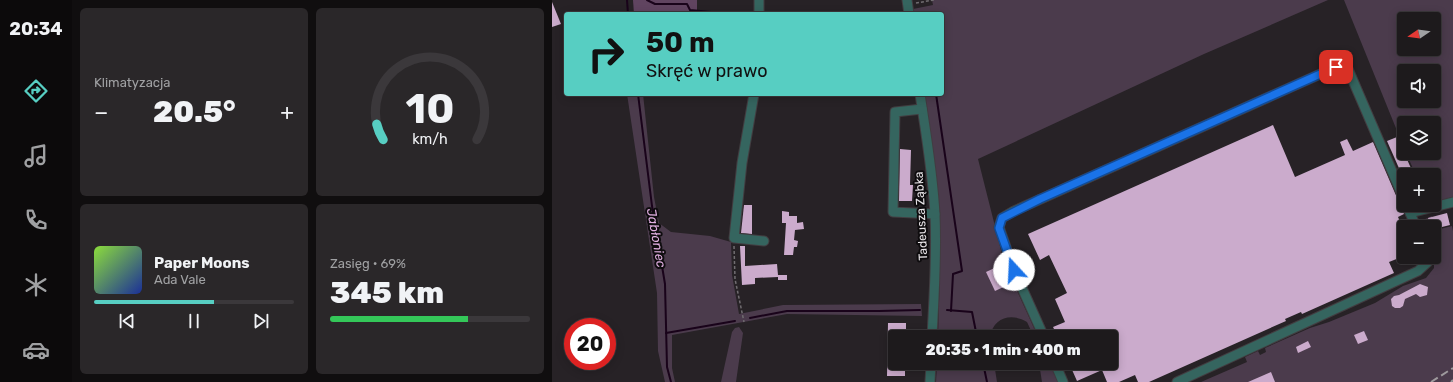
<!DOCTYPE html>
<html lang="pl">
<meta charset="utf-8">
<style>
body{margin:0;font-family:Rubik,sans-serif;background:#2a2729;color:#f1f3f6;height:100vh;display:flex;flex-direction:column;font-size:15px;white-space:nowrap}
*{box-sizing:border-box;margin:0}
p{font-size:13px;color:#a0a1a3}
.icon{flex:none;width:22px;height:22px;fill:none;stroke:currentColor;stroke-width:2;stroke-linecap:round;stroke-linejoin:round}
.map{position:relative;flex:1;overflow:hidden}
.details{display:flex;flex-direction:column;gap:8px;padding:8px;background:#100e0f;width:480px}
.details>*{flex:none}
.hud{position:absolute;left:12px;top:12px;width:380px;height:84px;border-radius:4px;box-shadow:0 2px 10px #0003,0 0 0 1px #3b383b;background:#57cec2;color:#111;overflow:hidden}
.needle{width:26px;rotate:257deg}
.buttons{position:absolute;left:845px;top:12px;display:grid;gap:8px}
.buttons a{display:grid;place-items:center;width:44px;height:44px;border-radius:4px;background:#1d1a1c;box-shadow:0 2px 10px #0003,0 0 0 1px #3b383b;font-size:20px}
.speed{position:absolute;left:12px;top:318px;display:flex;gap:8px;font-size:20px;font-weight:700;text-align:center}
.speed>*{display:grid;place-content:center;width:52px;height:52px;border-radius:50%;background:#1d1a1c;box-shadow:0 2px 10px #0003,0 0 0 1px #3b383b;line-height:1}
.speed .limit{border:6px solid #d22;background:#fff;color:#111}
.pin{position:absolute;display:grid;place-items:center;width:34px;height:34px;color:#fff;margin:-17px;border-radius:8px;box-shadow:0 2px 6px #0006}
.me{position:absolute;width:44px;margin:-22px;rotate:340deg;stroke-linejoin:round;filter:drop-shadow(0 0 3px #0008)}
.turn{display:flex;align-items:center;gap:14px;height:84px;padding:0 16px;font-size:18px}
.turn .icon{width:52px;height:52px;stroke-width:2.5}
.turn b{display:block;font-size:28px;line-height:34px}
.big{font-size:30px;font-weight:800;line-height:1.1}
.details .card{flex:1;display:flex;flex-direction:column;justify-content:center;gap:6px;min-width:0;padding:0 14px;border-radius:6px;background:#2a2729}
.details .dial{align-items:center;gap:0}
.dial svg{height:104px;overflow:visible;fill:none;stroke:#3b383b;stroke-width:7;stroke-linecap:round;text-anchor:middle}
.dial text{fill:#f1f3f6;stroke:none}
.song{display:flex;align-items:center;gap:12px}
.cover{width:48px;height:48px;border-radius:6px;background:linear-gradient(135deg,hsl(90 70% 55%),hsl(230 70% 35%))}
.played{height:4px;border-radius:2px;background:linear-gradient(90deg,#57cec2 60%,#3b383b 60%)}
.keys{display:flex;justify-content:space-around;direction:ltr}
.heat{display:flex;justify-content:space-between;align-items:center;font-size:22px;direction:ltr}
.charge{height:6px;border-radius:3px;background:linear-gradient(90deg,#34c759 69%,#3b383b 0)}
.details .tiles{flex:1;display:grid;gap:8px;grid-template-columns:repeat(2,1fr)}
.trip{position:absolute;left:336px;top:330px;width:230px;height:40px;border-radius:4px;background:#1d1a1c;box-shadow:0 2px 10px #0003,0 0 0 1px #3b383b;font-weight:800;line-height:40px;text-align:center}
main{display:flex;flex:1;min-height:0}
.dock{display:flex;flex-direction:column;width:72px;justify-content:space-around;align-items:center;background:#0c0a0b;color:#a0a1a3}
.dock .icon{width:28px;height:28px}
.dock .on{color:#57cec2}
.dock b{font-size:18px;color:#f1f3f6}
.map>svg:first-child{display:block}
.green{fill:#4b3b4c;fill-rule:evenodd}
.forest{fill:#604460}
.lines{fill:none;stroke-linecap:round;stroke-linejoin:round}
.stream{stroke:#19031a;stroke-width:2}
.building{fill:#cbabcc}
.minor-casing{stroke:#423d41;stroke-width:11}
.path{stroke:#716d71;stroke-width:1.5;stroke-dasharray:3 2;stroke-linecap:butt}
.minor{stroke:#35655f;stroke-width:9}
.rail{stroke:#9e9a9d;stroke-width:2;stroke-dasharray:8 4;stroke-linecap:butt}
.route-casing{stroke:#114b97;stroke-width:10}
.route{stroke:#1a73e8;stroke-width:7}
.labels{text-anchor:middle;stroke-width:4;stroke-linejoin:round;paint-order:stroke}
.street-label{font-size:12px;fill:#e8e5e8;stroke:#0e0c0e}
.water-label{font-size:13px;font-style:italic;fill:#e2b0e2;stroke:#0e0c0e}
</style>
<main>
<nav class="dock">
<b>20:34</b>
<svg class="icon on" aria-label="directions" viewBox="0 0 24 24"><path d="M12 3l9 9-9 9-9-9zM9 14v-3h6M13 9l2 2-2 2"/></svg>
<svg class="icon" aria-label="music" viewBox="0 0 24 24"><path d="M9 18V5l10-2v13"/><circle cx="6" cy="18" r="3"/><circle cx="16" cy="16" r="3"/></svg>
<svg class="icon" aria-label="phone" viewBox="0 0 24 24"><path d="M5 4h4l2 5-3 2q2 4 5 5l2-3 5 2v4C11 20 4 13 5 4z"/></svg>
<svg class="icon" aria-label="climate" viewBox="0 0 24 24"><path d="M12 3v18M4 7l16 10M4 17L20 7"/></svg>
<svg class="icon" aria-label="car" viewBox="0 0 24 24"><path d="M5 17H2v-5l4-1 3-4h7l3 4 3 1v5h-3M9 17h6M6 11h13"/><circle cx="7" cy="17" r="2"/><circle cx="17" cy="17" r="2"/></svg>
</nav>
<section class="details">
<div class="tiles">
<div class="card"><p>Klimatyzacja</p>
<div class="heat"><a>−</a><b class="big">20.5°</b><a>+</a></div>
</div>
<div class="card dial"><svg viewBox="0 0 100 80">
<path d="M14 69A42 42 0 1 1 86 69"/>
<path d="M14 69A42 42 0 0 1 9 57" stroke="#57cec2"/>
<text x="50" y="56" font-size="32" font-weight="700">10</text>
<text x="50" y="72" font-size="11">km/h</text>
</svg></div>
<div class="card">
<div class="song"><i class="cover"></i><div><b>Paper Moons</b><p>Ada Vale</p></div></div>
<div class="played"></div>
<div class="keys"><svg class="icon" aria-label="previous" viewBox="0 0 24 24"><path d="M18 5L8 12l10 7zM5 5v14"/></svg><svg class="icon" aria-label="pause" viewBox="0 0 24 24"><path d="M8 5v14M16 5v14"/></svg><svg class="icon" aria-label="next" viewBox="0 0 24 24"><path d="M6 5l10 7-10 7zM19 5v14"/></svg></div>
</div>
<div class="card"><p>Zasięg · 69%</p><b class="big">345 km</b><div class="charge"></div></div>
</div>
</section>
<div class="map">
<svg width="901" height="382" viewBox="0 0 901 382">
<rect width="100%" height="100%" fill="#272226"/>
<g class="green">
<path d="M380,0H776L652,54L426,159L452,262L486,337H482L475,322C459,312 441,318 438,337H386C387,298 389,260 387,221C386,179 379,136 373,94H390V14H362L361,9L381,5Z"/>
<path d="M792,0H901V197L882,202V175H864L854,153H882V123H852V148ZM852,19H882V49H852ZM852,71H882V101H852Z"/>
<polygon points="75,94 91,94 102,197 107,223 119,232 158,236 179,242 180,275 187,314 231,305 369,304 370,316 235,314 120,335 120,368 123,382 113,382 106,351 105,293"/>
<polygon points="880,216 884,230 900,226 901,231 901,382 649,382 695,362 693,357 706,351 708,355 714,352 713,348 758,328 777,322 823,303 851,286 874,278 882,268 882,227 870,226 871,220"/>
<polygon points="187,327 191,333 184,382 169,382 180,332 183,328"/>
<polygon points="385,363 442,363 445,382 384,382"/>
<polygon points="487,363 498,363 506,382 490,382"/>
</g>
<polygon class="forest" points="81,0 145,0 145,11 142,14 82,14"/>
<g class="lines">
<g class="stream">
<polyline points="75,0 76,14"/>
<polyline points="95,0 103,4 135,4 138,10 180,14"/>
<polyline points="86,94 100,206 113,284 115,367 119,382"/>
<polyline points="384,94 410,271 401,274 399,311"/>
<polyline points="395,310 420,312 425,337"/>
<polyline points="198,318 235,311 327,311 368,310"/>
<polyline points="114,333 183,321"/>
<polyline points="431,363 435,382"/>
</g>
</g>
<g class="building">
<polygon points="0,2 9,24 0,27"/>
<polygon points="721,125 743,177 793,155 788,142 795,139 801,151 821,142 852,214 846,217 852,231 852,256 837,262 842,273 750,314 749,312 733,319 734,321 597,382 586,382 583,375 567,382 555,382 550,370 525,381 517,363 559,363 559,337 506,337 501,327 513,322 503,299 515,293 497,255 488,260 476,234"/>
<polygon points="845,137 862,175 850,175 835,141"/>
<polygon points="348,149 359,150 358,185 361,185 360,201 347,201"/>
<polygon points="192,205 200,205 200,234 189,233"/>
<polygon points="230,211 237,212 237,216 245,216 245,223 251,222 252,229 243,230 242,240 246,241 245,247 242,247 241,255 232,255 234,223 230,223"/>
<polygon points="895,213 898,225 882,229 882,227 878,227 876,218"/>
<polygon points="188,246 193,246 193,266 225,264 226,275 235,275 235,280 226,280 226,277 203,278 203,284 190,285"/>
<polygon points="451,264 460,283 443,291 434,272"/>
<polygon points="868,284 876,287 875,295 868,297 864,294 853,299 851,306 848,308 843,308 840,306 839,299 842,296 847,295"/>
<polygon points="336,323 354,323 354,337 343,337 343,363 353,363 353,376 335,376"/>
<polygon points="812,331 816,340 806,344 802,335"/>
<polygon points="756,341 759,347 746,353 744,347"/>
<polygon points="719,372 723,382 696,382"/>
</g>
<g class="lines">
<defs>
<g id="minor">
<polyline points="207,0 207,14"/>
<polyline points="355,0 357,14"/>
<polyline points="202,94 190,163 182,238 212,241"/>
<path d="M368,94C374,134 381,174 383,215C385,256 382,296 380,337"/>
<polyline points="370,109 343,112 341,212 383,214"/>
<polyline points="856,208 864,227"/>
<polyline points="858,213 901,202"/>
<polyline points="492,337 462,270 447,227 450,218 462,211 784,67 796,69 852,199"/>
<polyline points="503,363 511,382"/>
<polyline points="378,382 379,363"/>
<polyline points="625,382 866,271 876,262 875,257"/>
</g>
</defs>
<use href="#minor" class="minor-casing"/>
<g class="path">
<polyline points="364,3 382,0"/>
<polyline points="182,246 183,279 192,322"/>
</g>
<use href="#minor" class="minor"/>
<g class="rail">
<polyline points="879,382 901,368"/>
<polyline points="899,382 901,380"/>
</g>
</g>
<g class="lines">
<defs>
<polyline id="route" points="462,270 447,228 450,218 488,199 784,67"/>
</defs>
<use href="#route" class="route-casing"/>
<use href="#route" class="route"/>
</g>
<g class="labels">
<g class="street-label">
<text transform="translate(369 216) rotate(-93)" y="4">Tadeusza Ząbka</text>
</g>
<g class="water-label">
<text transform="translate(105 238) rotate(80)" y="5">Jabłoniec</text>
</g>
</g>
</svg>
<div class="buttons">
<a><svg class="needle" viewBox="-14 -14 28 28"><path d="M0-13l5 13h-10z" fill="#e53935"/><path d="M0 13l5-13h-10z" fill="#a0a1a3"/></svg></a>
<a><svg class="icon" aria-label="sound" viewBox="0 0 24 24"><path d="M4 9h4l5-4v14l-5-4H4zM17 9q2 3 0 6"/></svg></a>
<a><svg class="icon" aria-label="layers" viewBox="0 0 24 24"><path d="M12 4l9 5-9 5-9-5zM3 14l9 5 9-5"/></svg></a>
<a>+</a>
<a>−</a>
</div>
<div class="speed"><div class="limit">20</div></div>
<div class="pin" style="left:784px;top:67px;background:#d93025"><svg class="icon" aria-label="arrive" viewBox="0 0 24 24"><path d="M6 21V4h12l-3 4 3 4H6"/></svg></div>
<svg class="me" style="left:462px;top:270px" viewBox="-20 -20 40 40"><circle r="19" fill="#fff"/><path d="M0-13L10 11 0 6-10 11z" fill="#1a73e8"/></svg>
<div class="trip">20:35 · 1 min · 400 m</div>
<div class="hud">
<div class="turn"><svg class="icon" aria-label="right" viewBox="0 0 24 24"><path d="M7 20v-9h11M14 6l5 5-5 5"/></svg><div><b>50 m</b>Skręć w prawo</div></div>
</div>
</div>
</main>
